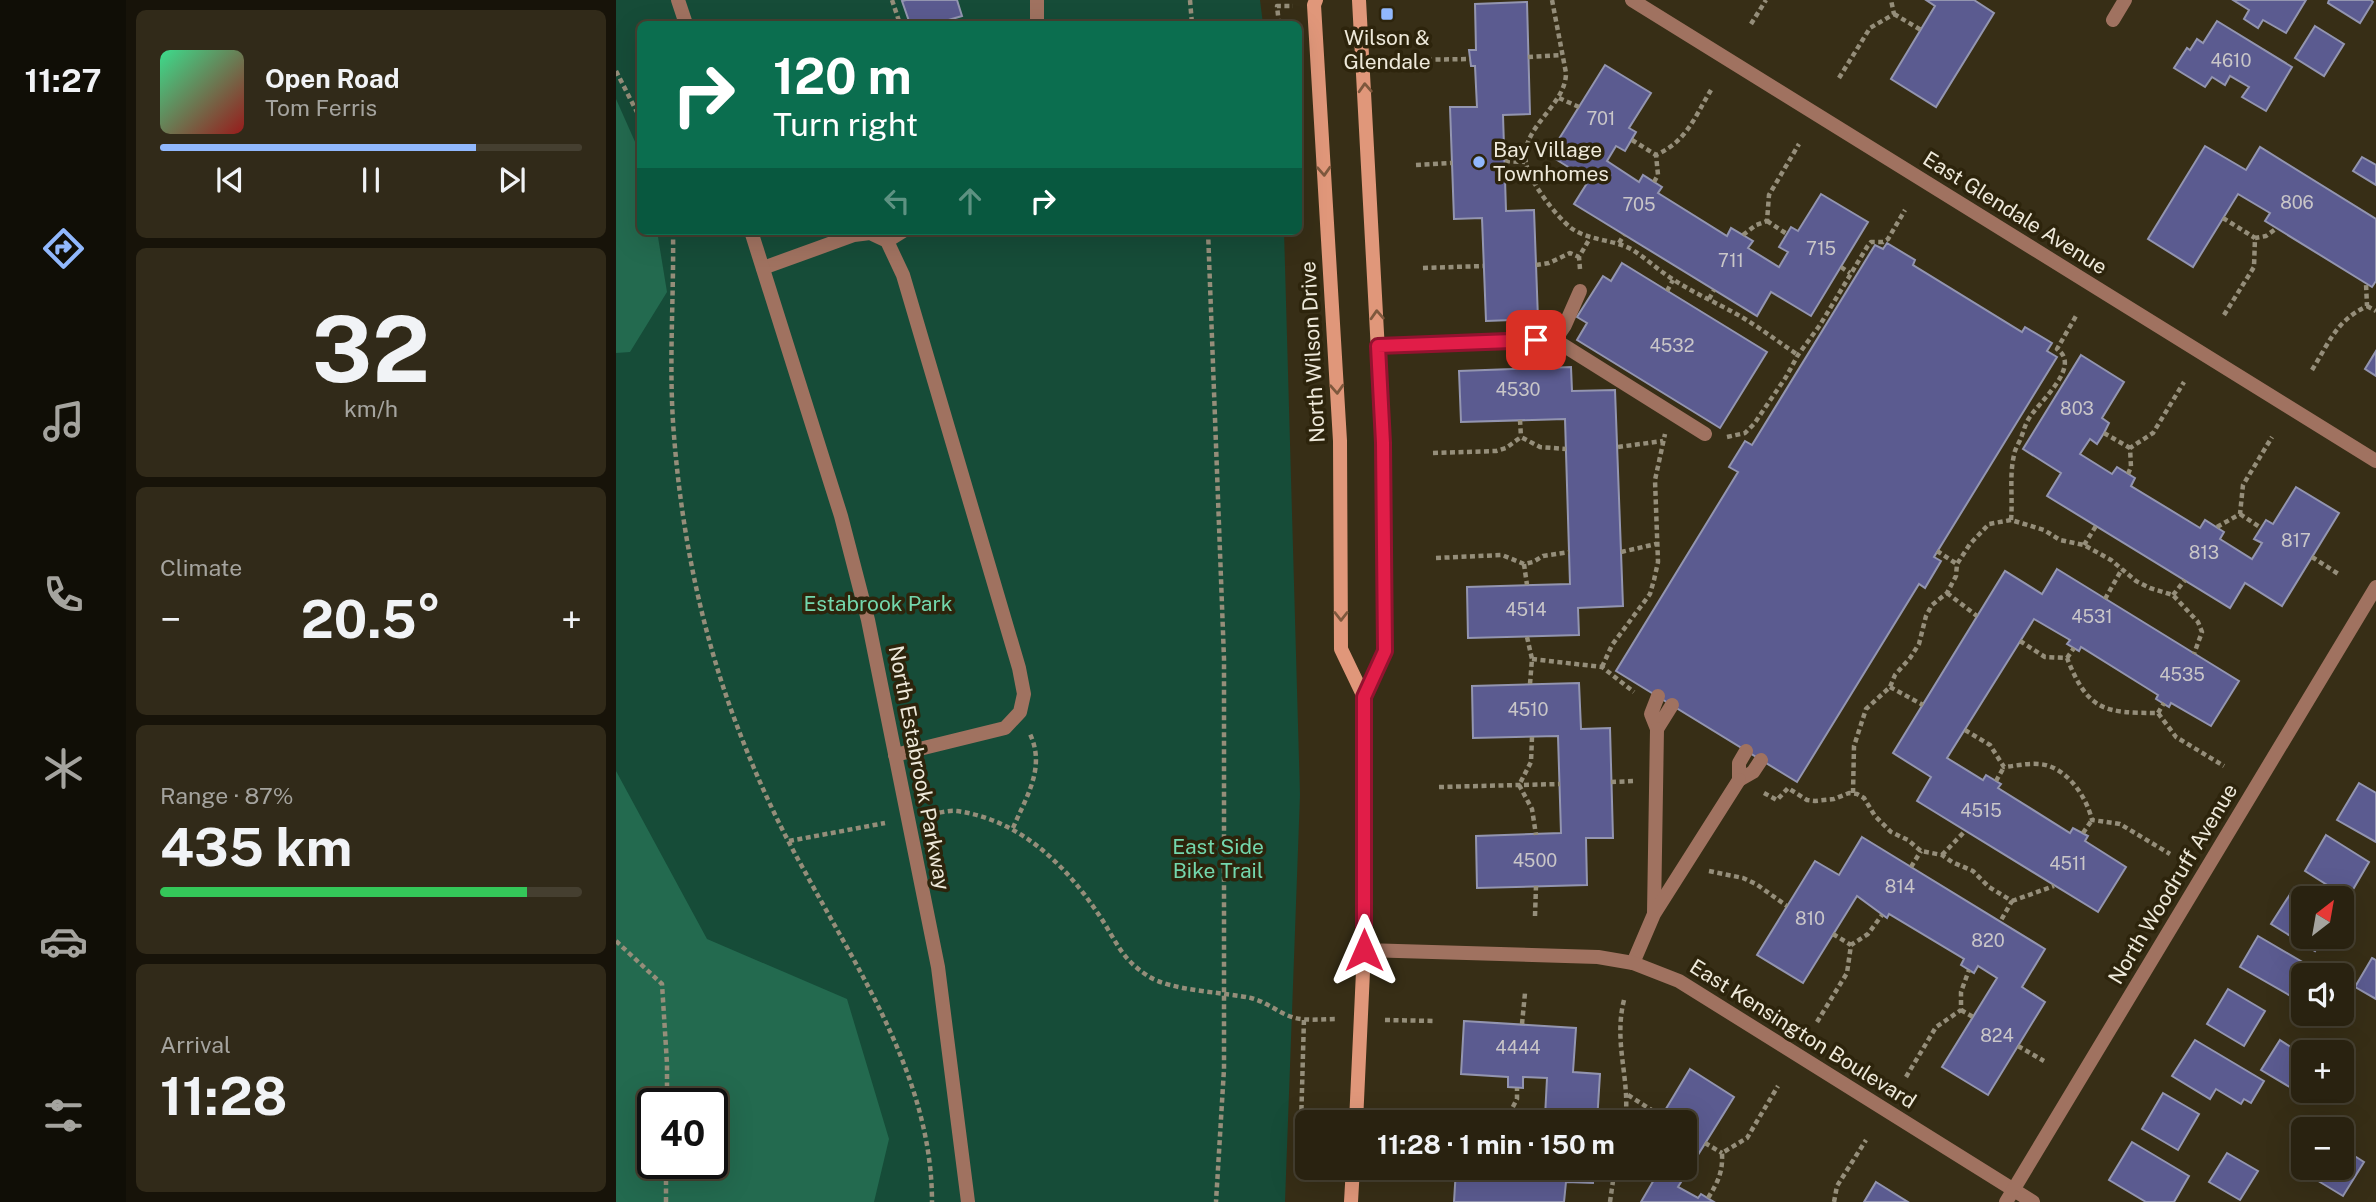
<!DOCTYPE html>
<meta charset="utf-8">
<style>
body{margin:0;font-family:"Public Sans",sans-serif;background:#312a19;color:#f1f3f6;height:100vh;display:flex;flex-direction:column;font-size:26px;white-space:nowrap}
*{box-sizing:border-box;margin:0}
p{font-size:23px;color:#a5a49f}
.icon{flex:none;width:38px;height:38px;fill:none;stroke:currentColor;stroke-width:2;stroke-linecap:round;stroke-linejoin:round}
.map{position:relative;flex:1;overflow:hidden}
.details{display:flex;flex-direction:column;gap:10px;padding:10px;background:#171309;width:490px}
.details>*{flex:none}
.hud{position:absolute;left:21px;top:21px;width:665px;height:214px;border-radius:10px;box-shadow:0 7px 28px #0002,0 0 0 2px #453f30;background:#0b6e4f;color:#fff;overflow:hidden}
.needle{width:46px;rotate:31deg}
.fabs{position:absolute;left:1675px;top:886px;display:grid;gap:14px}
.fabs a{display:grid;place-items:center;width:63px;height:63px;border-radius:10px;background:#292210;box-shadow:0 7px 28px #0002,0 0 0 2px #453f30;font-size:35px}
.speed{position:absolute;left:21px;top:1088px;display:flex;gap:14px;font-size:35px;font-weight:700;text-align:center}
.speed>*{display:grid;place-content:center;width:91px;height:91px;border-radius:50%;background:#292210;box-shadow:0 7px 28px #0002,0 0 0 2px #453f30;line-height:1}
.speed .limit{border:4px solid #111;border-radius:10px;background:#fff;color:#111}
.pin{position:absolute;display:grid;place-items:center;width:60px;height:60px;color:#fff;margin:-30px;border-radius:14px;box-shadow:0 4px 10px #0006}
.me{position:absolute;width:77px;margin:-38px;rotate:0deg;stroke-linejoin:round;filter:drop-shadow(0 0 5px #0008)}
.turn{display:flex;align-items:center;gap:24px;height:147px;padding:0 21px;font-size:32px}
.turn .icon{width:91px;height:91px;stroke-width:2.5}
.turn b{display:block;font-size:49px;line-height:60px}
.lanes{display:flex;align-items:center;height:66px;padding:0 21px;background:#0003;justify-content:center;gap:35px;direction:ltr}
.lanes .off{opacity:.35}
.big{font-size:52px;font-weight:700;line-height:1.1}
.details .widget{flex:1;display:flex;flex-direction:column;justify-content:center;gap:10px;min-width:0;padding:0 24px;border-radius:10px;background:#312a19}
.details .dial{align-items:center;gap:0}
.dial b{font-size:91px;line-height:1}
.song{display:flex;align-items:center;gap:21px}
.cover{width:84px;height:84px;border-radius:10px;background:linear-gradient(135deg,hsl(150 70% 55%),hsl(0 70% 35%))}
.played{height:7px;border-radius:4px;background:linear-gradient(90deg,#91b8fd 75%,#453f30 75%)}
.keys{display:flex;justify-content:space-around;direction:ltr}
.heat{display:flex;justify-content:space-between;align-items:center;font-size:38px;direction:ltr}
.charge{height:10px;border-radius:5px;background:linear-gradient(90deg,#34c759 87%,#453f30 0)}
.trip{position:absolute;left:679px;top:1110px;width:402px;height:70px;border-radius:10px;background:#292210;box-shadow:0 7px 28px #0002,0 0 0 2px #453f30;font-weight:700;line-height:70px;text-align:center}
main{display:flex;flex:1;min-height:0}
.menu{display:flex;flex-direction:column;width:126px;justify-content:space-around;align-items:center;background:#100e06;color:#a5a49f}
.menu .icon{width:49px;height:49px}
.menu .current{color:#91b8fd}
.menu b{font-size:32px;color:#f1f3f6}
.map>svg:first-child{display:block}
.green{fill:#164c38;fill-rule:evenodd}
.forest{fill:#236a4f;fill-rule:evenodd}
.building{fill:#5b5b90;stroke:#9395b0;stroke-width:2}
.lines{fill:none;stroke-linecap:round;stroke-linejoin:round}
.path{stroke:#958e7a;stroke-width:4.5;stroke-dasharray:5 3.5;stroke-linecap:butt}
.lane{stroke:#a07260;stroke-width:14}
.street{stroke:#a07260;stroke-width:14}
.secondary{stroke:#e0977a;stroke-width:14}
.oneway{stroke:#7e583d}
.route-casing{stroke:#92132f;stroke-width:18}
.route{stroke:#e11d48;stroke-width:12}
.poi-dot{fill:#91b8fd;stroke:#2d240c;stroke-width:2.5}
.labels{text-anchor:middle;stroke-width:7;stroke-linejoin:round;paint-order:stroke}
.number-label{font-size:18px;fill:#c9c6c8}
.poi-label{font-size:21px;fill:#eee9da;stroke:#2d240c}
.street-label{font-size:21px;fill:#eee9da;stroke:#2d240c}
.park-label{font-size:21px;fill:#73d7ad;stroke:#2d240c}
</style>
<main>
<nav class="menu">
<b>11:27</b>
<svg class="icon current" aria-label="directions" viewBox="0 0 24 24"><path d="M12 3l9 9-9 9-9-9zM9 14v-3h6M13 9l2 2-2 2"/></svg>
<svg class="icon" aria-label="music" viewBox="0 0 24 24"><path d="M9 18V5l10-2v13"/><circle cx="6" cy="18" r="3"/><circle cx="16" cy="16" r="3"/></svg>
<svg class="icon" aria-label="phone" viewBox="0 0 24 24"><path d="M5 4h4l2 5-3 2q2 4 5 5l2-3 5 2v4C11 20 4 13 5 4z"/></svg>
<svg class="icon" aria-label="climate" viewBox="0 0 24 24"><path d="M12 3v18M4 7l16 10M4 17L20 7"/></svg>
<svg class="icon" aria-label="car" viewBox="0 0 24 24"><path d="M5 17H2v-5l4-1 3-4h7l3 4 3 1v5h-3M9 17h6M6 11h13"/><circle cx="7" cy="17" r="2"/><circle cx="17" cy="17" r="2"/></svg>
<svg class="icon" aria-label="filters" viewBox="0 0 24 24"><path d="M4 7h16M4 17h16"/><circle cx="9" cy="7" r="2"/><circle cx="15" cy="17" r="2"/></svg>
</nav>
<section class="details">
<div class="widget">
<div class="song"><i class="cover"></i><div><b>Open Road</b><p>Tom Ferris</p></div></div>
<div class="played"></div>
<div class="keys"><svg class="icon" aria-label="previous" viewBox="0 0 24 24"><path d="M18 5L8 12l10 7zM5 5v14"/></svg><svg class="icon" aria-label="pause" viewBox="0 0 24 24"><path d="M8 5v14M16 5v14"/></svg><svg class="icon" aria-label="next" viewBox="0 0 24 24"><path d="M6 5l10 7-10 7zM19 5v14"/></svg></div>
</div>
<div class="widget dial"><b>32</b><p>km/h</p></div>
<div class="widget"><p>Climate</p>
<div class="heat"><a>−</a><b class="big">20.5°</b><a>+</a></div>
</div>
<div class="widget"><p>Range · 87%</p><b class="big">435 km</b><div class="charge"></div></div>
<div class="widget"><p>Arrival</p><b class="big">11:28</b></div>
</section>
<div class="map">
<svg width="1760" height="1202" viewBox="0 0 1760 1202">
<rect width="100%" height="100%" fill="#372e16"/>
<path class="green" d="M0,0H644L647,24H24V231H668L684,795L669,1202H0ZM37,1104H96V1164H37Z"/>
<g class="forest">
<polygon points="0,99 24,153 24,231 41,231 51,292 14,352 0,353"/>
<path d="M0,771L91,939L231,999L273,1139L258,1202H0ZM37,1104H96V1164H37Z"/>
</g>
<g class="building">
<polygon points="290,0 341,0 346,16 319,24 294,24 286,1"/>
<polygon points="1310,0 1358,0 1378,13 1320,107 1275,79 1319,6"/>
<polygon points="1617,0 1690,0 1670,33 1647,20 1642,28 1628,19 1633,10"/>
<polygon points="1713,0 1755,0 1757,2 1744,23 1712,3"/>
<polygon points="911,2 914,114 887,115 890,211 918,210 922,319 870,321 866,218 838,219 834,107 861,107 859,66 855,66 853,50 860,50 859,4"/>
<polygon points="1601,21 1676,67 1650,111 1626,97 1633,87 1614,76 1609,85 1596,77 1589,87 1558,68 1571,48 1574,50 1581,39 1587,43"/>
<polygon points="1699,26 1728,44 1708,76 1679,58"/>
<polygon points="989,65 1035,93 1013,128 1020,132 1009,151 1000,146 991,161 1023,182 1027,175 1046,187 1042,193 1111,236 1115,228 1137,241 1132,248 1163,267 1172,252 1163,247 1175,227 1182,231 1205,194 1252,222 1195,316 1155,292 1141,316 958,204 973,180 933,155"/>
<polygon points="1589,146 1630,170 1644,147 1760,219 1760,281 1756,287 1649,221 1654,213 1622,194 1577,267 1532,239"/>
<polygon points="1746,157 1760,165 1760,185 1737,171"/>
<polygon points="1271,243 1299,260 1297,265 1406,332 1409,327 1436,343 1431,351 1441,357 1318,557 1325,561 1309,588 1303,584 1181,782 1000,671 1122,472 1113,467 1129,441 1136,445 1259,245 1267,249"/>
<polygon points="1006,263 1151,352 1104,428 961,340 971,323 961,317 987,276 995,281"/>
<polygon points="1760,351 1760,376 1749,369"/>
<polygon points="1465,355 1508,382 1486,418 1493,423 1488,433 1481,444 1474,439 1464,454 1496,474 1501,467 1519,478 1515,486 1584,528 1589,520 1608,532 1604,539 1636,559 1646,543 1638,539 1650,520 1657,524 1680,487 1723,513 1666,606 1629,583 1614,608 1431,496 1445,473 1407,449"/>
<polygon points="955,367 956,391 999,390 1007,606 962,608 963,635 852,638 851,587 954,584 949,419 845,422 843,371"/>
<polygon points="1441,569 1623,681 1595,726 1555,703 1553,707 1540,699 1542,695 1465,647 1463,651 1451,644 1454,640 1418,619 1331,758 1367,780 1370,775 1385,784 1382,788 1454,833 1457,828 1472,836 1469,841 1510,867 1482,912 1301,801 1315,777 1277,753 1389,571 1426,594"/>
<polygon points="963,683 965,729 994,728 997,838 970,838 971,885 861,888 860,836 945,833 942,736 857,738 856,686"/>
<polygon points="1743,783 1760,793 1760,842 1721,820"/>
<polygon points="1710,835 1753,862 1732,898 1689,871"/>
<polygon points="1246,837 1429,949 1406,987 1429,1002 1372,1095 1326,1067 1381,978 1362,966 1358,973 1345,965 1348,959 1273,914 1271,918 1241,896 1187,983 1141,955 1199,861 1223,875"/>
<polygon points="1678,888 1694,898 1687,898 1687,936 1708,936 1699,951 1655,924"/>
<polygon points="1642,936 1705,973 1704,975 1687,975 1687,1003 1624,967"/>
<polygon points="1756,958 1760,960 1760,999 1739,987"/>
<polygon points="1612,989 1649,1011 1628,1046 1591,1024"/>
<polygon points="848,1021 960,1028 957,1072 984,1074 981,1122 916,1122 916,1116 929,1117 931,1078 907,1077 907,1088 892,1087 892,1077 845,1074"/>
<polygon points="1579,1040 1648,1081 1635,1103 1628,1099 1625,1104 1600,1089 1594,1099 1556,1076"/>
<polygon points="1664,1040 1687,1055 1687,1087 1681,1084 1677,1089 1645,1070"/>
<polygon points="1074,1069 1118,1097 1062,1187 1082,1198 1085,1194 1098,1202 1025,1202 1039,1178 1021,1167 1069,1167 1069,1122 1042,1122"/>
<polygon points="1547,1093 1583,1114 1562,1150 1526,1129"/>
<polygon points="1516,1142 1573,1176 1558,1202 1530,1202 1493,1180"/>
<polygon points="1726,1148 1748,1162 1727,1196 1694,1176 1699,1167 1726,1167"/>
<polygon points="1611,1153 1642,1171 1624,1200 1593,1182"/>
<polygon points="888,1167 903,1167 902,1175 924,1177 924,1167 978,1167 977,1183 950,1182 948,1202 838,1202 840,1169 887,1172"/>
<polygon points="1260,1182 1292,1202 1248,1202"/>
</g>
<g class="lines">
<g class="path">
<polyline points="276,0 284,24"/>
<polyline points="574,0 576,24"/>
<path d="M936,0L950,73C950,106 903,128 910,163C913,181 940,216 955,228C973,241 996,239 1015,249C1030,258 1043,271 1058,280C1081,295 1106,305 1129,319C1147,330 1164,343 1182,355"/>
<polyline points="1278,14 1305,30"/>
<polyline points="663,24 661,6 677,6"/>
<polyline points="1135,24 1150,0"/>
<polyline points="912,57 945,55"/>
<polyline points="794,60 854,59"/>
<polyline points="0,71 24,118"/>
<polyline points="1223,78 1254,28 1278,14 1275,0"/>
<polyline points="943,98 963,107"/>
<polyline points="1016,140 1040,155"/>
<polyline points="889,161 909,162"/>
<polyline points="800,165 836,163"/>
<path d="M1038,182L1042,175L1040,155C1071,141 1078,118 1095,90"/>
<polyline points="1607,218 1639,238"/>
<polyline points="1151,221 1171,234"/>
<path d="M57,231C58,294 53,358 57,422C64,527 85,633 123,731C141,778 163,826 188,870C244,974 316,1079 316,1202"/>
<polyline points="592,231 608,659 608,1069 600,1202"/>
<polyline points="1127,235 1140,225 1151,221 1153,195 1183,144"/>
<polyline points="1003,243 1008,235"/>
<polyline points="920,265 933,263 954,253 963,257"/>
<polyline points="1225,267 1234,273"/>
<polyline points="807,268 867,266"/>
<polyline points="964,269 963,257 974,238"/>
<polyline points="1051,291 1057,280"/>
<polyline points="1093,299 1098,290"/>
<polyline points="1751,306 1760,311"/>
<polyline points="1608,315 1638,267 1639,238 1650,236 1661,228"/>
<path d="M1696,370C1714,341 1720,321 1751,306L1750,283"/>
<polyline points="904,420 905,437"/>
<polyline points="1488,433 1514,448"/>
<polyline points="1111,437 1129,433 1138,424 1170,377 1182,355 1204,325 1251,247 1255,242 1267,242 1272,239 1289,210"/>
<polyline points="1002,447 1047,441"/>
<polyline points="817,453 880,451 890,448 905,437 924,447 950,449"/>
<polyline points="1512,474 1515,467 1514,448 1537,433 1568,382"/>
<polyline points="1624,514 1645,528"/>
<path d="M1395,520C1397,498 1393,477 1398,455C1399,448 1404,442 1406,435C1408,430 1409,425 1412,420C1421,403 1467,367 1441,349L1460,316"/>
<polyline points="1601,527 1624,514 1627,485 1656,437"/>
<polyline points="1468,545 1480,526"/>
<polyline points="1321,551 1341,564"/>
<polyline points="1005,552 1040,544"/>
<polyline points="1696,557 1724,575"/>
<polyline points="820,558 886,555 908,564 917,562 927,556 953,552"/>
<polyline points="908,564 911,585"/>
<polyline points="1331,593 1361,616"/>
<polyline points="1557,595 1569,580"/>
<polyline points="1489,599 1506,569"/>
<polyline points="911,637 916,659 914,684"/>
<path d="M1404,641L1429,657L1451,658C1472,711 1488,713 1542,713L1560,737L1608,766"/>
<polyline points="1451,658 1458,648"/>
<polyline points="916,659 986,667 1018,692"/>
<polyline points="986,667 996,645 1034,594 1038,580 1042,562 1039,480 1049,434"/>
<polyline points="1274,687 1307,705"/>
<polyline points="1542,713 1548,703"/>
<path d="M1349,730L1374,745L1388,767C1399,766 1411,763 1422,764C1449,765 1470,795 1476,820L1504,824L1554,854"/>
<polyline points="916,737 915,762 903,785 916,809 920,835"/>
<polyline points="1380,781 1388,767"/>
<polyline points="995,782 1019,781"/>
<polyline points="823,787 944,784"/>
<polyline points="1148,793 1161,800 1172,788 1191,800 1199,801 1218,799 1233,793 1241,794 1248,798 1259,816 1275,832 1292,840 1305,851 1326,855 1336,862 1357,871 1373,887 1396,901 1384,922"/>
<polyline points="1237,793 1238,746 1250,709 1274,687 1279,675 1294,658 1303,644 1310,616 1316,605 1331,593 1340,576 1341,564 1354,544 1373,524 1395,520 1428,530 1444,540 1468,545 1495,560 1520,581 1534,588 1557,595 1582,622 1586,632 1578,654"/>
<path d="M315,814C323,813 333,810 341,811C404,820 449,864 483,915C500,940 504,958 532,976C555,991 607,992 635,998C651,1002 664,1014 679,1018C691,1021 708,1019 721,1019"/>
<path d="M397,828C410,797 430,768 414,734"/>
<polyline points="1467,833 1476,820"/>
<polyline points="173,841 269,823"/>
<polyline points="1326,855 1349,831"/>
<polyline points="1295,867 1305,851"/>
<polyline points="1093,871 1127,878 1140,884 1171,906"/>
<polyline points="1396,901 1438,886"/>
<polyline points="919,916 920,886"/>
<polyline points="1217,934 1235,945"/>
<polyline points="0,941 46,984 51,1064 51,1104"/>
<path d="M1008,1000C997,1044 1015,1080 1009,1122"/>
<polyline points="1345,1010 1357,1017"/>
<polyline points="769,1020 818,1021"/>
<polyline points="1201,1022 1231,973 1235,945 1252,934 1266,915"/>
<polyline points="906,1024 909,993"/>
<polyline points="1402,1046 1428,1061"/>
<polyline points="1290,1077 1320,1027 1345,1010 1345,992 1353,970"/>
<polyline points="1012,1095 1045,1116"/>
<polyline points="816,1119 867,1122"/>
<polyline points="889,1122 901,1099 901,1088"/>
<polyline points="1089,1143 1106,1153"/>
<polyline points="684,1161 688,1018"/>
<path d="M1092,1198C1102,1182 1107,1172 1106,1153L1131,1138L1162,1086"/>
<polyline points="50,1202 50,1164"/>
<polyline points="994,1202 999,1167"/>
<polyline points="1218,1202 1221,1186 1250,1140"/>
</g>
<g class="lane">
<polyline points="421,0 421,24"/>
<polyline points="271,241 287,231"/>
<polyline points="147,268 238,235 254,233 271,241 287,275 403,668 408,694 404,712 389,728 279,755"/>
<polyline points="939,340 949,325 964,291"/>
<polyline points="762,346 939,340 1089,434"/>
<polyline points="1042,696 1035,714 1041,729 1056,705"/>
<polyline points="1130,751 1123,763 1123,780 1137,772 1145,760"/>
<polyline points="1038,913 1041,729"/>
<polyline points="1017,963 1038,914 1123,780"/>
</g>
<g class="street">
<polyline points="62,0 70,24"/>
<polyline points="1016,0 1760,461"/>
<polyline points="1497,20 1509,0"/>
<polyline points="135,231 225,516 252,620 322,967 352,1202"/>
<polyline points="748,950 982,957 1017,963 1063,981 1417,1202"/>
<polyline points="1390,1202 1760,587"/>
</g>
<g class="secondary">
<polyline points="700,0 698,5 724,441 725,649 748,697"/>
<polyline points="740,1122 748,950 748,697 769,651 767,444 743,0"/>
<polyline points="735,1202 737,1167"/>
</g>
</g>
<defs><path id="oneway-chevron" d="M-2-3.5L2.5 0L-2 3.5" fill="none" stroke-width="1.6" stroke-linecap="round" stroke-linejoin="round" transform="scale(1.75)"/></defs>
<g class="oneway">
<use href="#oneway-chevron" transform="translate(749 88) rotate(-93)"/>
<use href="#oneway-chevron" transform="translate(708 171) rotate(87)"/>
<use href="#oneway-chevron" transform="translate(761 315) rotate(-93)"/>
<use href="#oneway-chevron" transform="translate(721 389) rotate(87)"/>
<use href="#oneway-chevron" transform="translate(725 616) rotate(90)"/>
</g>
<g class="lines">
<defs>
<polyline id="route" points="748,950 748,697 769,651 767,443 762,346 920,340"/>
</defs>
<use href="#route" class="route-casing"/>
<use href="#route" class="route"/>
</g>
<g class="poi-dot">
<rect x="764" y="7" width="14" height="14" rx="3.5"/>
<circle cx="863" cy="162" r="7"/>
</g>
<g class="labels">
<g class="number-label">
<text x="1615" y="67">4610</text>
<text x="985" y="125">701</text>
<text x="1681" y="209">806</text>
<text x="1023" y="211">705</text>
<text x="1205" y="255">715</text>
<text x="1115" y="267">711</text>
<text x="1056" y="352">4532</text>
<text x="902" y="396">4530</text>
<text x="1461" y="415">803</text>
<text x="1680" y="547">817</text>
<text x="1588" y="559">813</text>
<text x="910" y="616">4514</text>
<text x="1476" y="623">4531</text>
<text x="1566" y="681">4535</text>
<text x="912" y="716">4510</text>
<text x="1365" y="817">4515</text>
<text x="919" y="867">4500</text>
<text x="1452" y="870">4511</text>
<text x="1284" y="893">814</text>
<text x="1194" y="925">810</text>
<text x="1372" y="947">820</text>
<text x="1381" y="1042">824</text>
<text x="902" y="1054">4444</text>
</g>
<g class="poi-label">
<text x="771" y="45">Wilson &amp;<tspan x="771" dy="24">Glendale</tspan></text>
<text x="877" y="157" text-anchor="start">Bay Village<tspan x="877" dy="24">Townhomes</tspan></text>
</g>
<g class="street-label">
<text transform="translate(1399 213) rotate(32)" y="7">East Glendale Avenue</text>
<text transform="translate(697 352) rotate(-93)" y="7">North Wilson Drive</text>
<text transform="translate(303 768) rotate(79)" y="7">North Estabrook Parkway</text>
<text transform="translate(1557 884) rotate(-59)" y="7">North Woodruff Avenue</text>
<text transform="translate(1187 1034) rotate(32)" y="7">East Kensington Boulevard</text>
</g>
<g class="park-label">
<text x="262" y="611">Estabrook Park</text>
<text x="602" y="854">East Side<tspan x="602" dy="24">Bike Trail</tspan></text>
</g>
</g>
</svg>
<div class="fabs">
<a><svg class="needle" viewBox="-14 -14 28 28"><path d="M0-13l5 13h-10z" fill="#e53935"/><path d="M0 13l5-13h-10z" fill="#a5a49f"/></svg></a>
<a><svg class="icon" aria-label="sound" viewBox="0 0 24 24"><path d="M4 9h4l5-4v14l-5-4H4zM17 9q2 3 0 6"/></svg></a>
<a>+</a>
<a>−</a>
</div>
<div class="speed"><div class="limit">40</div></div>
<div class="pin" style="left:920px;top:340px;background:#d93025"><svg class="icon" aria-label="arrive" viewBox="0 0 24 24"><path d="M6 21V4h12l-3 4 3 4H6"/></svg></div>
<svg class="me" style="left:748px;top:950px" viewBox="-20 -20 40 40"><path d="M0-17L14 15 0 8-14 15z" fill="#e11d48" stroke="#fff" stroke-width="4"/></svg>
<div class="trip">11:28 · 1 min · 150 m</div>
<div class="hud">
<div class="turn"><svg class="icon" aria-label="right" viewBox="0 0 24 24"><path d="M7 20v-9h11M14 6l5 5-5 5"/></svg><div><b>120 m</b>Turn right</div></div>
<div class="lanes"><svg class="icon off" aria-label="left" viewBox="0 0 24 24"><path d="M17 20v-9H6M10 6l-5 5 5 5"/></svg><svg class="icon off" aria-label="ahead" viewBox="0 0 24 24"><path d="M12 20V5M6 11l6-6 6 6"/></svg><svg class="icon" aria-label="right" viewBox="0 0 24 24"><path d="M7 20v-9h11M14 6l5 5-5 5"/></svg></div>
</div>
</div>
</main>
